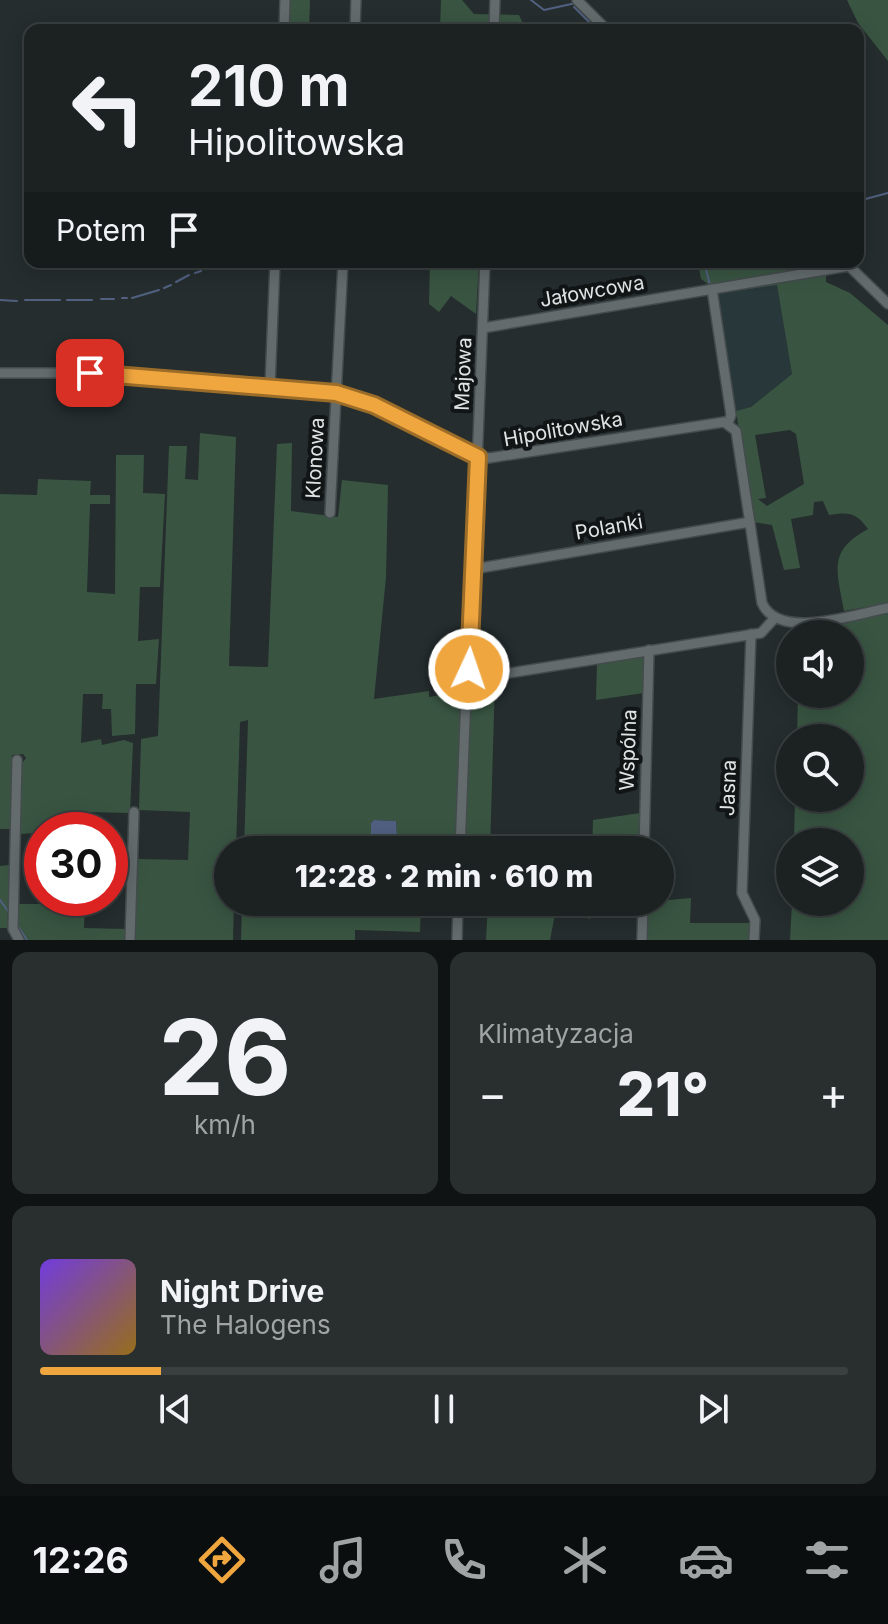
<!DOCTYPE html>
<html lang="pl">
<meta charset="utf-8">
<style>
body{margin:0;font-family:Inter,sans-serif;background:#292f2f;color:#f1f3f6;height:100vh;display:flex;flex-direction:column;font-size:30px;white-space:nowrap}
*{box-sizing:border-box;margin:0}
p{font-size:26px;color:#a0a4a5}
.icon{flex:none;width:44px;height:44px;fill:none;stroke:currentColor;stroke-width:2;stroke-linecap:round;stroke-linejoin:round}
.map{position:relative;height:940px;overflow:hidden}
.details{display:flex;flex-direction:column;gap:12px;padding:12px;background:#0f1313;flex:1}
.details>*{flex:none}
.top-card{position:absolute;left:24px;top:24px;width:840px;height:244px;border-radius:16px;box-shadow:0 4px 20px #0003,0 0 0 2px #3a3f40;background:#1c2222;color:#f1f3f6;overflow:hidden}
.tools{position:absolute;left:776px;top:620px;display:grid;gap:16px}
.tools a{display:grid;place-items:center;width:88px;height:88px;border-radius:50%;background:#1c2222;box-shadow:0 4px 20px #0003,0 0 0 2px #3a3f40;font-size:40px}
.speed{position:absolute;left:24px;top:812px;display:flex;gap:16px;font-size:40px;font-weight:700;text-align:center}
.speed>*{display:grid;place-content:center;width:104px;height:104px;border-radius:50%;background:#1c2222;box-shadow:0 4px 20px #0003,0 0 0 2px #3a3f40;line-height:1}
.speed .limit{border:12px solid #d22;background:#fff;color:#111}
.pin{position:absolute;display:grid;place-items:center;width:68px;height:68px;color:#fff;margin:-34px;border-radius:16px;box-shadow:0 4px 12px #0006}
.me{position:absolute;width:88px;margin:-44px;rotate:3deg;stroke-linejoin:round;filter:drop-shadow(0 0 6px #0008)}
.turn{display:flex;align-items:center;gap:28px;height:168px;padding:0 32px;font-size:36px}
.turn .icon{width:104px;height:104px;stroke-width:2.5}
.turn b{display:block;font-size:56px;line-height:68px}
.then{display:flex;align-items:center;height:76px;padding:0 32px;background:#0003;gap:16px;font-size:30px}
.big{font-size:60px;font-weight:800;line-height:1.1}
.details .tile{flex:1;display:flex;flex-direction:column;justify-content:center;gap:12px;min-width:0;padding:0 28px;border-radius:16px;background:#292f2f}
.details .dial{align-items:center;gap:0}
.dial b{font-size:104px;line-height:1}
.song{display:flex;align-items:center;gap:24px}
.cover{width:96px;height:96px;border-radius:12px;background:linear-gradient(135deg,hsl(260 70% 55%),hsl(40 70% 35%))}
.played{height:8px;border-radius:4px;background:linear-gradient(90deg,#f0a63f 15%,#3a3f40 15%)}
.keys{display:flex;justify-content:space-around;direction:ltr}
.heat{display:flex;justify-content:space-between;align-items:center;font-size:44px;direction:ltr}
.details .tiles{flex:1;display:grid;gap:12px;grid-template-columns:1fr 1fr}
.tile:last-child{grid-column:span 2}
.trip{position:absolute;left:214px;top:836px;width:460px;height:80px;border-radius:40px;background:#1c2222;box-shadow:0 4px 20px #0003,0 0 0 2px #3a3f40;font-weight:800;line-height:80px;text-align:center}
.tabs{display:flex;height:128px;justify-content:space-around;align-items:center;background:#0b0e0e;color:#a0a4a5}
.tabs .icon{width:56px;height:56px}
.tabs .selected{color:#f0a63f}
.tabs b{font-size:36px;color:#f1f3f6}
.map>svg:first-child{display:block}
.built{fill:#28383a}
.green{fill:#395542;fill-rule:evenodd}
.water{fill:#516081}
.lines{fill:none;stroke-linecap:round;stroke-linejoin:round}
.stream{stroke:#516081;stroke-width:2}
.minor-casing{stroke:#444b4d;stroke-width:12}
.minor{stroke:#636b6d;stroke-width:9}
.route-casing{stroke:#9c6c29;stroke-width:20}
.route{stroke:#f0a63f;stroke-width:14}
.labels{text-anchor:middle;stroke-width:8;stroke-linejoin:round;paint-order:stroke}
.street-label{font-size:20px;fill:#dfe4e5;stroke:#111515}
</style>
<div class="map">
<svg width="888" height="940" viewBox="0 0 888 940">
<rect width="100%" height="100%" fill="#252d2e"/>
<polygon class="built" points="777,284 792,374 751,407 736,411 716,294"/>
<g class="green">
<polygon points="290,0 310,0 309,30 289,30"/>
<polygon points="441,0 462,0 474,14 519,15 526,30 440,30"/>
<polygon points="847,0 888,0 888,61 858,23"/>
<polygon points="430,262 479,262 476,314 451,296 439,312 429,304"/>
<path d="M698,262H822L826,266V282L850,293L888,325V603L844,611C837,571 827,551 868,529C856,512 848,512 829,515L823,501L814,502L813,515L791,519L800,568L784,570L772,525L753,522L736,411L751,407L792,374L777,285L720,293L701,279ZM790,430L796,434L804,484L767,506L758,499L766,498L755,435Z"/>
<polygon points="200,433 236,437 229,666 268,667 277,444 292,443 291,511 338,517 342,480 388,485 386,577 374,699 429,691 429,697 461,692 456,850 398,850 396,821 374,820 371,823 371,850 244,850 248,720 240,722 236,850 228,850 228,902 234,902 233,940 135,940 137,859 188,860 190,812 139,810 141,739 158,736 169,446 187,446 185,479 198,480"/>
<polygon points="116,455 144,455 143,493 165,494 160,587 140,587 138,641 159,639 156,684 136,684 135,734 112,736 111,709 102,709 103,694 83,694 81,743 101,739 102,745 124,740 133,743 130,813 88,812 87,830 19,834 21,765 26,758 23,754 12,755 11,829 0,829 0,494 37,495 38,479 91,481 90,495 110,495 110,504 90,504 87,592 115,594"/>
<polygon points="888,614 888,940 790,940 792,902 850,902 850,842 794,842 795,798 850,798 850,738 797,738 798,694 850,694 850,634 801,634 801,628"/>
<polygon points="644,655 644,693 596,700 597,662"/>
<polygon points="495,680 490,850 464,850 471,686"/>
<polygon points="640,813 638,849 592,850 593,820"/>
<polygon points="42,836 42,898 85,898 84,928 127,929 127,940 25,940 15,925 16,904 40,904"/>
<polygon points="10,865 7,928 0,928 0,866"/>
<polygon points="691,898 690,923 750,923 750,940 645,940 645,902"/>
<polygon points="242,902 454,902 421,904 420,932 355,930 355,940 241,940"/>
<polygon points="488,902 590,902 590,919 556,909 550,940 486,940"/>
</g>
<polygon class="water" points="374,820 396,821 398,850 371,850 371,823"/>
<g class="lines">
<g class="stream">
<polyline points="531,0 544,10 576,3"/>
<polyline points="574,7 597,30"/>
<polyline points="858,201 888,193"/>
<polyline points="704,262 710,285"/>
<polyline points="212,264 217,262"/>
<polyline points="195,273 201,271"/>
<polyline points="176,282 189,275"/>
<polyline points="164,288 171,285"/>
<polyline points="122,298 127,298"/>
<polyline points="132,298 159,290"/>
<polyline points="101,299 114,299"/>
<polyline points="0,300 17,301"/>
<polyline points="25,300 60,300"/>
<polyline points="67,300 92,300"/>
<polyline points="0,900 8,911"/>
<polyline points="17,925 27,940"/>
</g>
<defs>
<g id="minor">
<polyline points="577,0 607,30"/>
<polyline points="284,30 285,0"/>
<polyline points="355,30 356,0"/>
<polyline points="494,30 495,0"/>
<polyline points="845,262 888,304"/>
<polyline points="712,289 731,415 728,423"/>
<polyline points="483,328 849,266"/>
<path d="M0,373H117L336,393L401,417L472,455L489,458L724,422L736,431L762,603C779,641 854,614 888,608"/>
<polyline points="270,386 275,262"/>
<polyline points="330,513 343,262"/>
<polyline points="474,569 750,522"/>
<polyline points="751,634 742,893 755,920 754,940"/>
<polyline points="472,679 469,669 485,262"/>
<polyline points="472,679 761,633 774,619"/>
<polyline points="17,760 13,929 19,940"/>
<polyline points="460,850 466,695 472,679"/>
<polyline points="644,850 649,650"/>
<polyline points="130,940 134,812"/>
<polyline points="457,940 458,902"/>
<polyline points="642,940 643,902"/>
</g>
</defs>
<use href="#minor" class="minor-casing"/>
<use href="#minor" class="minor"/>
</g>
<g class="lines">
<defs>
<polyline id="route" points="90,373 336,393 374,405 478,457 469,669"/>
</defs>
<use href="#route" class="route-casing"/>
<use href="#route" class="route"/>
</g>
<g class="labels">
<g class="street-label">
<text transform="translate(592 291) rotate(-10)" y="7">Jałowcowa</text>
<text transform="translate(463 374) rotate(-88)" y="7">Majowa</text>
<text transform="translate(563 429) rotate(-10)" y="7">Hipolitowska</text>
<text transform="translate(315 458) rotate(-87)" y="7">Klonowa</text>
<text transform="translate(609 527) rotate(-10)" y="7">Polanki</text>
<text transform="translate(628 750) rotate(-88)" y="7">Wspólna</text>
<text transform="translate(728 788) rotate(-88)" y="7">Jasna</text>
</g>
</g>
</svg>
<div class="tools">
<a><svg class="icon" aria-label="sound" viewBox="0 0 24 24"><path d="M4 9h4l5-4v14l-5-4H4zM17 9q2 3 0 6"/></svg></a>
<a><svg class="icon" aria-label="search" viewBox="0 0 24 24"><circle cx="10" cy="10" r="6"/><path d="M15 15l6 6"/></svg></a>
<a><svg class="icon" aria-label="layers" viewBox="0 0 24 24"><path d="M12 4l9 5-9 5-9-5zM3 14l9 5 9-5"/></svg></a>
</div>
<div class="speed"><div class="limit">30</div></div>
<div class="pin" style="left:90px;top:373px;background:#d93025"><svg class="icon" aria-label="arrive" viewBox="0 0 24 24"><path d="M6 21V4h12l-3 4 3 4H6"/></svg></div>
<svg class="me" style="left:469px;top:669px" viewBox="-20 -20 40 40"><circle r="17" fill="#f0a63f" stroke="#fff" stroke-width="3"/><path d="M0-11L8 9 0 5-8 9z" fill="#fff"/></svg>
<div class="trip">12:28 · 2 min · 610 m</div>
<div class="top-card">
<div class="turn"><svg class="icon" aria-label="left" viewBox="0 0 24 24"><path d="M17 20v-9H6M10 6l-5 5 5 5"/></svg><div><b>210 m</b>Hipolitowska</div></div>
<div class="then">Potem<svg class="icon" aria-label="arrive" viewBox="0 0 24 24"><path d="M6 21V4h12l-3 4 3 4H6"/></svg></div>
</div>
</div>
<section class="details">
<div class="tiles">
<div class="tile dial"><b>26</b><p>km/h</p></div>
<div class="tile"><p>Klimatyzacja</p>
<div class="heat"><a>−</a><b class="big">21°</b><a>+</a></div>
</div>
<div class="tile">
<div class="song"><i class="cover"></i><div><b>Night Drive</b><p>The Halogens</p></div></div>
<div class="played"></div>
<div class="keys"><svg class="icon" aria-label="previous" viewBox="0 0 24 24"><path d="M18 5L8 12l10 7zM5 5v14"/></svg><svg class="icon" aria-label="pause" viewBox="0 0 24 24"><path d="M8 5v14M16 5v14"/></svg><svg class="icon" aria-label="next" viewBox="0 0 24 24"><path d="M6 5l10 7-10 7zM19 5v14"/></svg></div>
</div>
</div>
</section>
<nav class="tabs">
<b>12:26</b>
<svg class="icon selected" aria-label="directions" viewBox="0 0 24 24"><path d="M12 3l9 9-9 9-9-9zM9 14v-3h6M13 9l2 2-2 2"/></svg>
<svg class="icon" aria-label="music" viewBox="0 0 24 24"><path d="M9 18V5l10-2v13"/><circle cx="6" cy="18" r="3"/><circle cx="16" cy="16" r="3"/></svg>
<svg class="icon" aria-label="phone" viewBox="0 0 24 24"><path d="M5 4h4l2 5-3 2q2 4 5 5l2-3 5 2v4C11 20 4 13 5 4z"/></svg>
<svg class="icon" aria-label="climate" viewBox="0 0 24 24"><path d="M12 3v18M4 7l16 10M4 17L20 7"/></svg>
<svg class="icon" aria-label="car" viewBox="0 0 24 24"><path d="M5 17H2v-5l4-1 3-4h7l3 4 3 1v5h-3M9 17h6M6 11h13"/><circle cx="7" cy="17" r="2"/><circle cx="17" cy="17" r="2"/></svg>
<svg class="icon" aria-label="filters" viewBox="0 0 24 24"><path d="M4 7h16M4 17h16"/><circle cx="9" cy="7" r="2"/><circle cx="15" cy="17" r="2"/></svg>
</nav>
